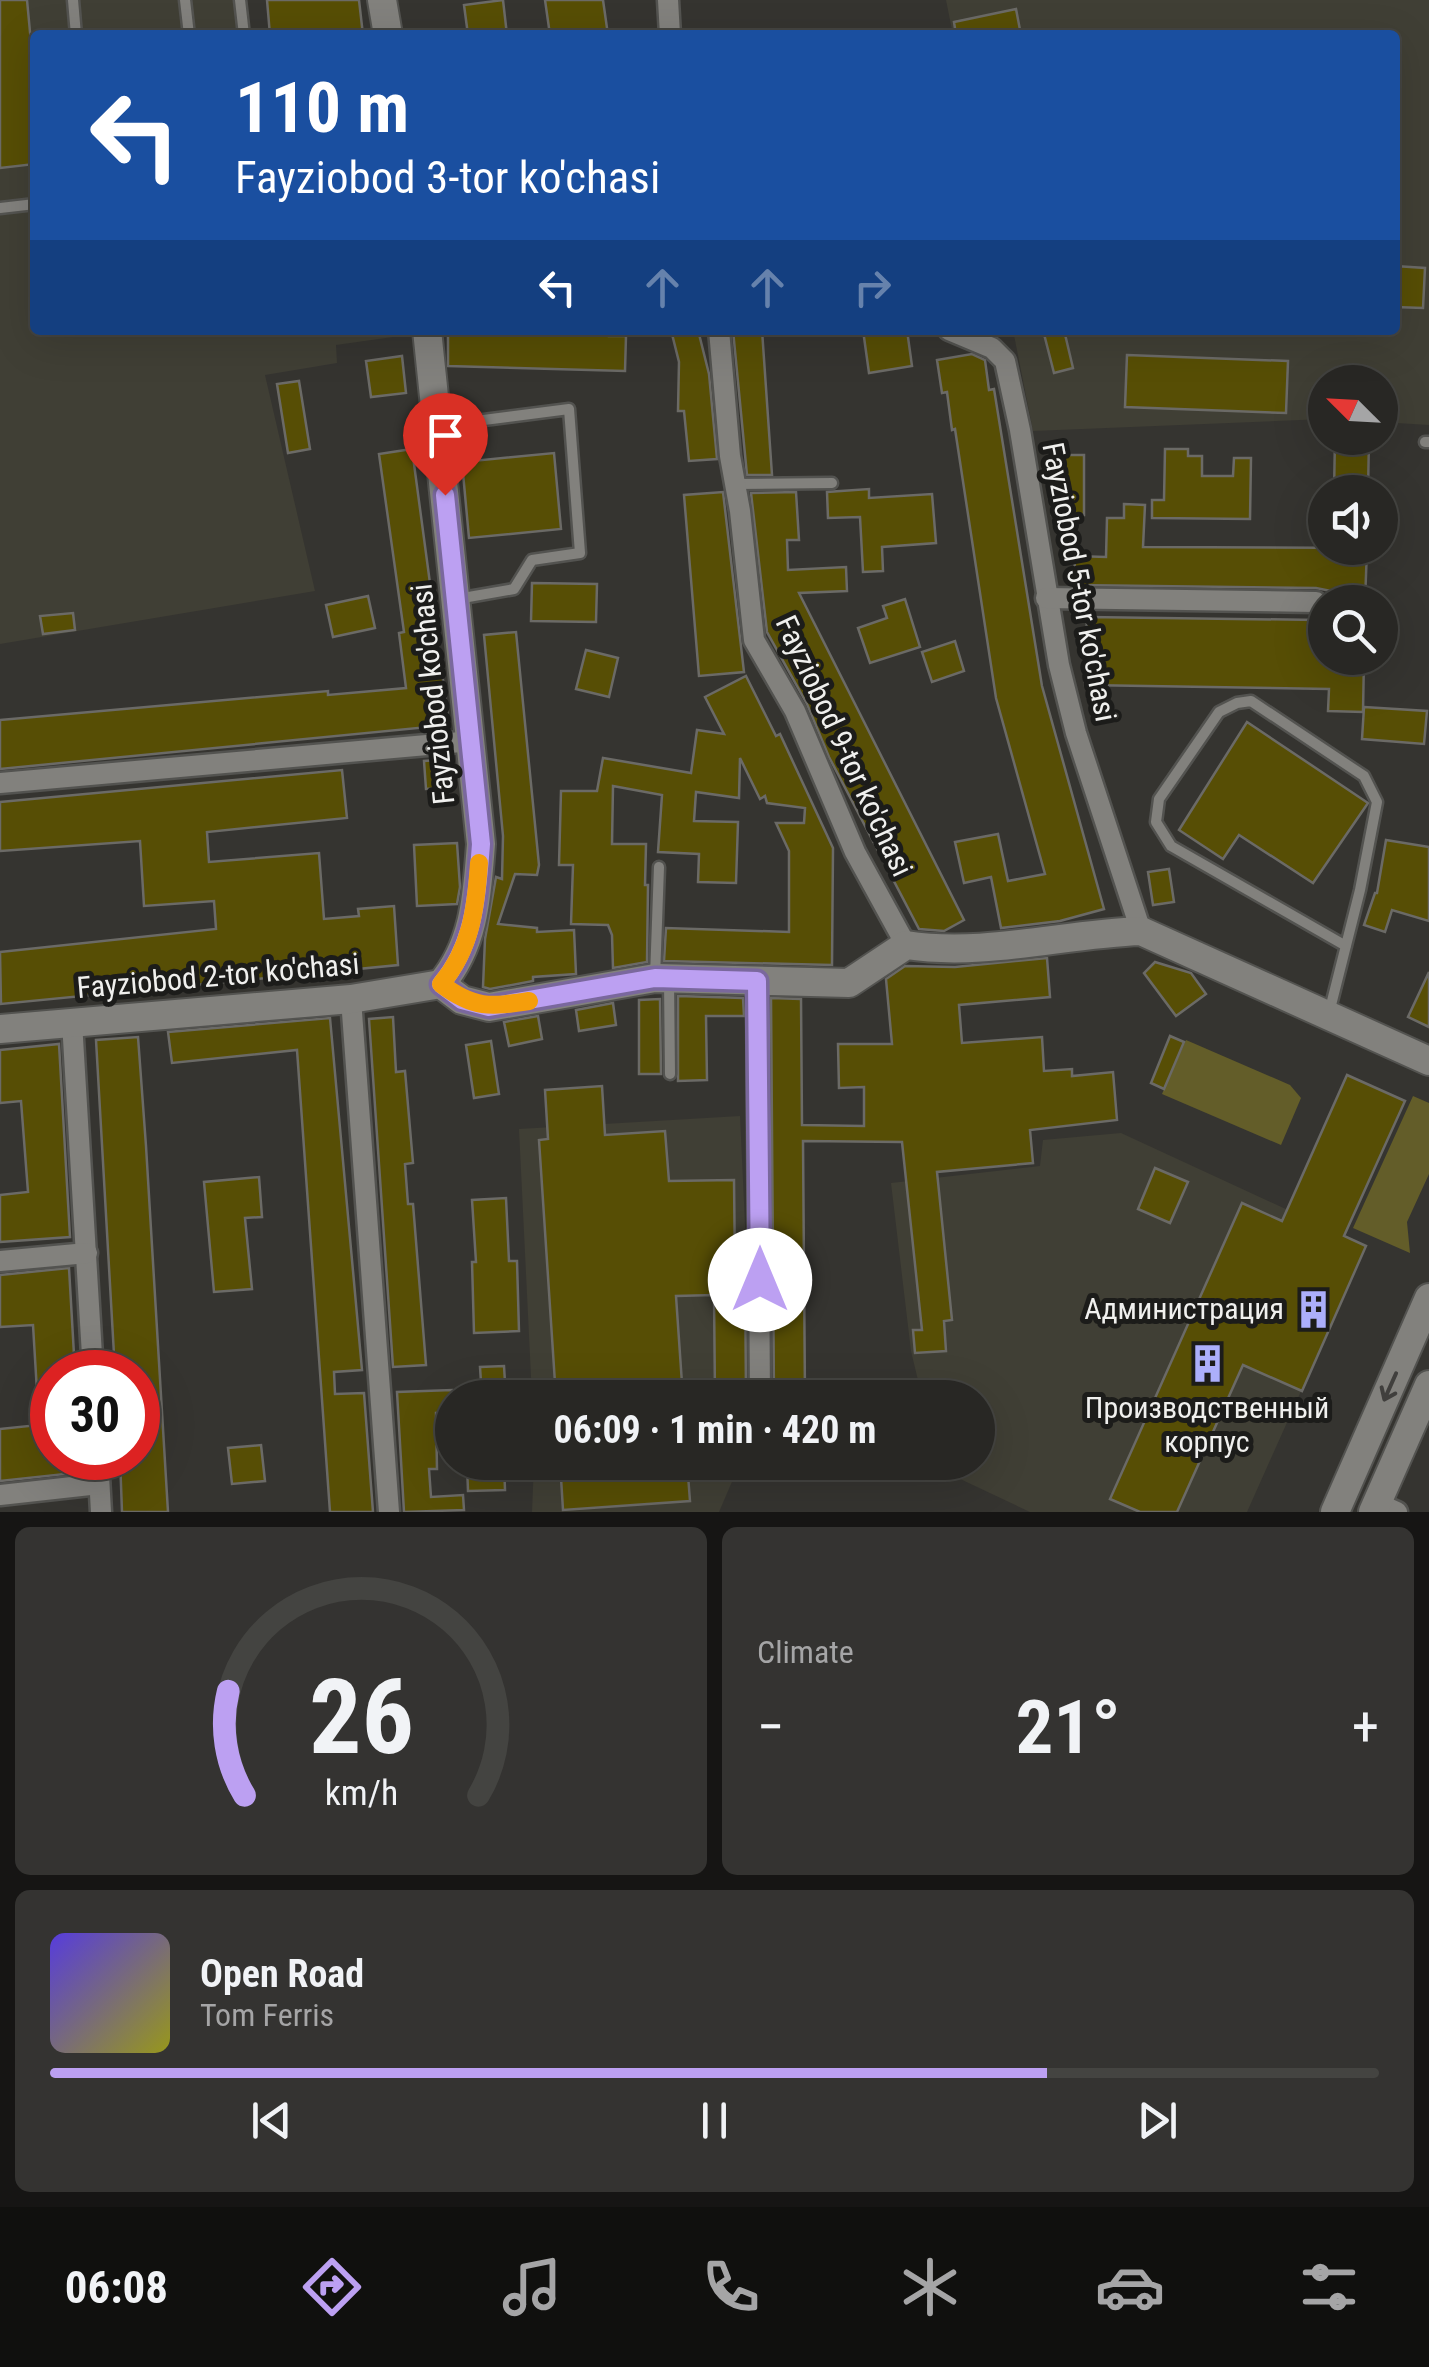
<!DOCTYPE html>
<meta charset="utf-8">
<style>
body{margin:0;font-family:"Roboto Condensed",sans-serif;background:#343331;color:#f1f3f6;height:100vh;display:flex;flex-direction:column;font-size:38px;white-space:nowrap}
*{box-sizing:border-box;margin:0}
p{font-size:32px;color:#a5a5a6}
.icon{flex:none;width:55px;height:55px;fill:none;stroke:currentColor;stroke-width:2;stroke-linecap:round;stroke-linejoin:round}
.map{position:relative;height:1512px;overflow:hidden}
.sheet{display:flex;flex-direction:column;gap:15px;padding:15px;background:#161514;flex:1}
.sheet>*{flex:none}
.top-card{position:absolute;left:30px;top:30px;width:1370px;height:305px;border-radius:10px;box-shadow:0 10px 40px #0002,0 0 0 2px #444441;background:#1a4fa0;color:#fff;overflow:hidden}
.needle{width:65px;rotate:294deg}
.tools{position:absolute;left:1308px;top:365px;display:grid;gap:20px}
.tools a{display:grid;place-items:center;width:90px;height:90px;border-radius:50%;background:#282724;box-shadow:0 10px 40px #0002,0 0 0 2px #444441;font-size:50px}
.speed{position:absolute;left:30px;top:1350px;display:flex;gap:20px;font-size:50px;font-weight:700;text-align:center}
.speed>*{display:grid;place-content:center;width:130px;height:130px;border-radius:50%;background:#282724;box-shadow:0 10px 40px #0002,0 0 0 2px #444441;line-height:1}
.speed .limit{border:15px solid #d22;background:#fff;color:#111}
.pin{position:absolute;display:grid;place-items:center;width:85px;height:85px;color:#fff;margin:-102px -42px;border-radius:50% 50% 50% 0;rotate:-45deg;box-shadow:0 0 10px #0007}
.pin .icon{rotate:45deg}
.me{position:absolute;width:110px;margin:-55px;rotate:0deg;stroke-linejoin:round;filter:drop-shadow(0 0 8px #0008)}
.turn{display:flex;align-items:center;gap:35px;height:210px;padding:0 40px;font-size:45px}
.turn .icon{width:130px;height:130px;stroke-width:2.5}
.turn b{display:block;font-size:70px;line-height:85px}
.lanes{display:flex;align-items:center;height:95px;padding:0 40px;background:#0003;justify-content:center;gap:50px;direction:ltr}
.lanes .off{opacity:.35}
.big{font-size:75px;font-weight:700;line-height:1.1}
.sheet .tile{flex:1;display:flex;flex-direction:column;justify-content:center;gap:15px;min-width:0;padding:0 35px;border-radius:15px;background:#343331}
.sheet .dial{align-items:center;gap:0}
.dial svg{height:260px;overflow:visible;fill:none;stroke:#444441;stroke-width:7;stroke-linecap:round;text-anchor:middle}
.dial text{fill:#f1f3f6;stroke:none}
.song{display:flex;align-items:center;gap:30px}
.cover{width:120px;height:120px;border-radius:15px;background:linear-gradient(135deg,hsl(250 70% 55%),hsl(60 70% 35%))}
.played{height:10px;border-radius:5px;background:linear-gradient(90deg,#bca0f2 75%,#444441 75%)}
.keys{display:flex;justify-content:space-around;direction:ltr}
.heat{display:flex;justify-content:space-between;align-items:center;font-size:55px;direction:ltr}
.sheet .tiles{flex:1;display:grid;gap:15px;grid-template-columns:1fr 1fr}
.tile:last-child{grid-column:span 2}
.trip{position:absolute;left:435px;top:1380px;width:560px;height:100px;border-radius:50px;background:#282724;box-shadow:0 10px 40px #0002,0 0 0 2px #444441;font-weight:700;line-height:100px;text-align:center}
.dock{display:flex;height:160px;justify-content:space-around;align-items:center;background:#10100e;color:#a5a5a6}
.dock .icon{width:70px;height:70px}
.dock .active{color:#bca0f2}
.dock b{font-size:45px;color:#f1f3f6}
.map>svg:first-child{display:block}
.built{fill:#403f35}
.green{fill:#635d29}
.building{fill:#574e05;stroke:#6b6a66;stroke-width:2.5}
.lines{fill:none;stroke-linecap:round;stroke-linejoin:round}
.lane-casing{stroke:#535350;stroke-width:15}
.street-casing{stroke:#535350;stroke-width:25}
.secondary-casing{stroke:#535350;stroke-width:32}
.lane{stroke:#82817d;stroke-width:10}
.street{stroke:#82817d;stroke-width:20}
.secondary{stroke:#82817d;stroke-width:28}
.oneway{stroke:#403f3d}
.route-casing{stroke:#7a689d;stroke-width:25}
.route{stroke:#bca0f2;stroke-width:18}
.slow{stroke:#f59e0b;stroke-width:18}
.labels{text-anchor:middle;stroke-width:10;stroke-linejoin:round;paint-order:stroke}
.street-label{font-size:30px;fill:#f0f0ee;stroke:#1c1c1a}
.poi-label{font-size:30px;fill:#f0f0ee;stroke:#1c1c1a;text-anchor:end}
</style>
<div class="map">
<svg width="1429" height="1512" viewBox="0 0 1429 1512">
<rect width="100%" height="100%" fill="#353430"/>
<g class="built">
<polygon points="0,0 246,0 250,35 35,35 35,330 392,330 393,337 336,345 337,363 265,375 315,591 0,644"/>
<polygon points="946,0 1429,0 1429,425 1380,422 1380,382 1325,382 1325,419 1033,431 1013,330 1395,330 1395,35 953,35"/>
<polygon points="740,1116 753,1397 532,1397 519,1129"/>
<polygon points="1121,1133 1366,1246 1247,1512 1030,1512 939,1469 938,1463 978,1462 978,1398 922,1397 911,1351 891,1183 1040,1166 1043,1140"/>
<polygon points="534,1463 740,1463 719,1512 532,1512"/>
</g>
<g class="green">
<polygon points="1186,1040 1290,1085 1301,1098 1281,1145 1162,1094"/>
<polygon points="1413,1096 1429,1103 1429,1174 1407,1222 1410,1253 1353,1228"/>
</g>
<g class="building">
<polygon points="0,0 27,0 35,85 35,164 0,168"/>
<polygon points="267,0 359,0 363,35 270,35"/>
<polygon points="503,0 507,35 468,35 464,5"/>
<polygon points="545,0 603,0 608,35 550,35"/>
<polygon points="1016,9 1021,35 956,35 954,22"/>
<polygon points="1395,266 1425,268 1423,308 1395,307"/>
<polygon points="448,330 609,330 609,336 626,336 625,371 448,366"/>
<polygon points="671,330 698,330 709,374 717,459 689,461 684,411 678,411 679,362"/>
<polygon points="733,330 762,330 772,475 747,475"/>
<polygon points="863,330 907,330 912,366 869,373"/>
<polygon points="1043,330 1064,330 1073,368 1054,373"/>
<polygon points="972,354 985,360 989,390 994,389 1042,686 1104,909 1060,921 1001,928 991,877 964,883 955,842 998,834 1008,881 1045,874 996,698 955,429 952,430 947,392 942,393 937,360"/>
<polygon points="1127,355 1288,361 1286,413 1125,407"/>
<polygon points="402,356 406,393 371,397 366,361"/>
<polygon points="299,381 310,449 288,453 277,384"/>
<polygon points="1335,438 1369,438 1368,492 1334,492"/>
<polygon points="412,449 449,725 0,769 0,720 328,691 328,695 406,688 399,633 404,632 379,454"/>
<polygon points="1165,449 1188,449 1188,456 1202,456 1202,476 1233,476 1234,458 1251,458 1250,519 1152,518 1152,500 1164,500"/>
<polygon points="554,453 561,529 469,538 462,462"/>
<polygon points="1053,455 1084,455 1084,515 1052,515"/>
<polygon points="869,489 869,498 932,494 936,543 882,547 883,571 863,572 860,517 828,518 827,492"/>
<polygon points="723,492 744,672 699,676 684,495"/>
<polygon points="796,492 799,540 787,540 788,570 846,567 847,591 799,593 964,920 944,931 919,929 829,757 807,704 767,632 751,493"/>
<polygon points="1124,504 1145,505 1143,547 1367,548 1365,602 1331,602 1331,591 1316,588 1074,585 1075,556 1106,557 1107,518 1124,518"/>
<polygon points="532,583 597,584 596,622 531,621"/>
<polygon points="368,596 375,628 333,637 326,605"/>
<polygon points="905,599 920,647 870,663 858,628 887,618 883,606"/>
<polygon points="73,613 75,630 43,634 40,616"/>
<polygon points="1087,617 1319,620 1319,658 1364,658 1363,712 1328,711 1329,689 1085,685"/>
<polygon points="516,632 539,865 537,875 515,874 498,924 537,928 537,932 574,930 576,974 533,977 533,981 490,989 483,987 485,939 496,877 502,879 503,836 484,635"/>
<polygon points="955,641 964,671 932,682 922,652"/>
<polygon points="586,650 618,658 609,697 576,689"/>
<polygon points="746,676 776,736 780,734 833,848 832,965 664,961 666,928 789,932 789,851 776,823 804,823 805,808 767,803 765,796 760,799 740,758 739,798 696,792 694,821 738,822 736,883 698,882 699,854 658,852 662,795 613,786 612,844 646,844 645,885 648,885 647,962 613,968 612,935 608,925 571,924 573,865 559,865 561,791 597,791 603,758 691,773 697,730 724,734 705,697"/>
<polygon points="1364,707 1427,711 1424,744 1362,739"/>
<polygon points="1247,722 1368,803 1313,883 1239,835 1223,859 1179,830"/>
<polygon points="452,759 454,787 426,789 424,761"/>
<polygon points="342,770 347,818 207,832 209,862 319,853 324,919 359,916 358,909 394,906 398,965 1,1004 0,952 216,929 214,901 144,906 140,841 0,851 0,802"/>
<polygon points="1386,840 1429,847 1429,921 1392,910 1385,932 1364,925 1375,893 1377,893"/>
<polygon points="457,843 460,887 457,904 417,906 414,845"/>
<polygon points="1169,869 1174,902 1153,905 1148,872"/>
<polygon points="1047,958 1050,997 959,1005 962,1043 1042,1037 1044,1071 1072,1069 1072,1076 1113,1072 1117,1120 1030,1130 1033,1163 937,1172 952,1320 944,1321 946,1351 915,1353 913,1330 922,1330 902,1142 803,1141 805,1398 774,1398 771,998 801,999 802,1125 864,1126 864,1087 839,1088 838,1044 892,1044 886,979 905,966 955,967"/>
<polygon points="1155,962 1191,973 1206,994 1176,1016 1144,973"/>
<polygon points="1429,972 1429,1027 1408,1017"/>
<polygon points="678,996 743,998 744,1016 706,1016 707,1080 678,1081"/>
<polygon points="660,999 661,1074 639,1074 639,1000"/>
<polygon points="613,1003 616,1025 579,1031 576,1010"/>
<polygon points="538,1016 542,1039 509,1046 504,1022"/>
<polygon points="393,1017 396,1072 405,1071 413,1163 405,1164 408,1204 413,1204 426,1365 393,1367 369,1019"/>
<polygon points="330,1018 362,1370 334,1372 335,1394 364,1393 373,1512 330,1512 297,1050 172,1063 168,1032"/>
<polygon points="1170,1036 1184,1042 1164,1089 1151,1083"/>
<polygon points="138,1037 146,1146 168,1512 122,1512 120,1458 138,1458 138,1372 115,1372 96,1040"/>
<polygon points="491,1041 499,1094 474,1098 466,1045"/>
<polygon points="59,1044 70,1237 0,1242 0,1195 28,1192 21,1101 0,1103 0,1050"/>
<polygon points="1347,1075 1405,1101 1344,1236 1366,1246 1302,1391 1243,1365 1177,1512 1140,1512 1110,1499 1242,1203 1282,1221"/>
<polygon points="602,1086 605,1135 665,1131 669,1181 734,1180 735,1269 745,1269 746,1396 715,1396 714,1295 676,1296 683,1398 556,1398 539,1140 548,1139 545,1090"/>
<polygon points="1155,1168 1188,1182 1170,1223 1138,1209"/>
<polygon points="259,1177 262,1217 245,1218 252,1289 214,1292 204,1182"/>
<polygon points="506,1198 509,1261 517,1261 519,1331 474,1333 472,1262 476,1262 472,1200"/>
<polygon points="69,1268 75,1372 52,1372 52,1458 82,1458 84,1472 0,1481 0,1429 39,1425 33,1325 0,1327 0,1275"/>
<polygon points="504,1366 506,1398 482,1398 480,1367"/>
<polygon points="452,1390 452,1412 436,1413 437,1469 429,1469 431,1497 463,1495 464,1510 404,1512 397,1392"/>
<polygon points="261,1445 265,1481 232,1484 228,1448"/>
<polygon points="504,1462 505,1490 468,1491 467,1464"/>
<polygon points="560,1462 687,1462 690,1501 563,1510"/>
</g>
<g class="lines">
<defs>
<g id="lane">
<polyline points="73,0 76,35"/>
<polyline points="185,0 189,35"/>
<polyline points="240,0 244,35"/>
<polyline points="0,208 35,204"/>
<polyline points="437,426 569,409 580,553 532,560 514,589 457,599"/>
<polyline points="1425,442 1429,442"/>
<polyline points="736,484 832,483"/>
<polyline points="655,977 659,867"/>
<polyline points="669,980 670,1074"/>
<polyline points="1329,1013 1360,890 1377,802 1364,776 1251,701 1237,703 1219,712 1159,799 1156,822 1171,846 1346,946"/>
</g>
<g id="street">
<polyline points="668,0 670,35"/>
<polyline points="719,330 730,456 740,511 754,640 795,711 855,852 906,945"/>
<polyline points="949,330 992,348 1005,361 1020,430 1059,665 1076,733 1141,931"/>
<polyline points="1046,598 1316,602"/>
<polyline points="0,783 472,741"/>
<polyline points="757,981 760,1398"/>
<polyline points="351,999 389,1512"/>
<polyline points="72,1022 93,1372"/>
<polyline points="0,1261 87,1253"/>
<polyline points="98,1458 101,1512"/>
<polyline points="0,1495 99,1484"/>
<polyline points="1377,1503 1397,1512"/>
</g>
<g id="secondary">
<polyline points="382,0 388,35"/>
<path d="M427,330L481,844C477,895 475,944 441,984"/>
<path d="M441,984L462,1000L489,1007L655,978L849,983L906,945C984,957 1062,934 1141,931L1429,1061"/>
<polyline points="0,1029 351,999 441,984"/>
<polyline points="1335,1512 1429,1298"/>
<polyline points="1373,1512 1429,1385"/>
</g>
</defs>
<use href="#lane" class="lane-casing"/>
<use href="#street" class="street-casing"/>
<use href="#secondary" class="secondary-casing"/>
<use href="#lane" class="lane"/>
<use href="#street" class="street"/>
<use href="#secondary" class="secondary"/>
</g>
<defs><path id="oneway-shaft" d="M-6 0H5M1.5-3L5.5 0L1.5 3" fill="none" stroke-width="1.6" stroke-linecap="round" stroke-linejoin="round" transform="scale(2.5)"/></defs>
<use class="oneway" href="#oneway-shaft" transform="translate(1390 1387) rotate(114)"/>
<g class="lines">
<defs>
<path id="route" d="M445,495L481,844C477,895 475,944 441,984L462,1000L489,1007L655,978L757,981L760,1280"/>
</defs>
<use href="#route" class="route-casing"/>
<use href="#route" class="route"/>
<path class="slow" d="M479,863C476,908 471,949 441,984C474,1009 490,1007 529,1001"/>
</g>
<defs>
<symbol id="building-bare" viewBox="-9 -9 18 18"><path d="M-4-6H4V6H1V3H-1V6H-4ZM-2.5-4.3h1.7v1.8h-1.7ZM.8-4.3h1.7v1.8H.8ZM-2.5-1h1.7V.8h-1.7ZM.8-1h1.7V.8H.8Z" fill="#acaffb" stroke="#1c1c1a" stroke-width="2.5" paint-order="stroke"/></symbol>
</defs>
<g fill-rule="evenodd">
<use href="#building-bare" x="1286" y="1282" width="55" height="55"/>
<use href="#building-bare" x="1180" y="1336" width="55" height="55"/>
</g>
<g class="labels">
<g class="street-label">
<text transform="translate(1079 582) rotate(79)" y="10">Fayziobod 5-tor ko'chasi</text>
<text transform="translate(433 694) rotate(-96)" y="10">Fayziobod ko'chasi</text>
<text transform="translate(844 746) rotate(65)" y="10">Fayziobod 9-tor ko'chasi</text>
<text transform="translate(218 976) rotate(-5)" y="10">Fayziobod 2-tor ko'chasi</text>
</g>
<g class="poi-label">
<text x="1284" y="1319">Администрация</text>
<text x="1207" y="1418" text-anchor="middle">Производственный<tspan x="1207" dy="34">корпус</tspan></text>
</g>
</g>
</svg>
<div class="tools">
<a><svg class="needle" viewBox="-14 -14 28 28"><path d="M0-13l5 13h-10z" fill="#e53935"/><path d="M0 13l5-13h-10z" fill="#a5a5a6"/></svg></a>
<a><svg class="icon" aria-label="sound" viewBox="0 0 24 24"><path d="M4 9h4l5-4v14l-5-4H4zM17 9q2 3 0 6"/></svg></a>
<a><svg class="icon" aria-label="search" viewBox="0 0 24 24"><circle cx="10" cy="10" r="6"/><path d="M15 15l6 6"/></svg></a>
</div>
<div class="speed"><div class="limit">30</div></div>
<div class="pin" style="left:445px;top:495px;background:#d93025"><svg class="icon" aria-label="arrive" viewBox="0 0 24 24"><path d="M6 21V4h12l-3 4 3 4H6"/></svg></div>
<svg class="me" style="left:760px;top:1280px" viewBox="-20 -20 40 40"><circle r="19" fill="#fff"/><path d="M0-13L10 11 0 6-10 11z" fill="#bca0f2"/></svg>
<div class="trip">06:09 · 1 min · 420 m</div>
<div class="top-card">
<div class="turn"><svg class="icon" aria-label="left" viewBox="0 0 24 24"><path d="M17 20v-9H6M10 6l-5 5 5 5"/></svg><div><b>110 m</b>Fayziobod 3-tor ko'chasi</div></div>
<div class="lanes"><svg class="icon" aria-label="left" viewBox="0 0 24 24"><path d="M17 20v-9H6M10 6l-5 5 5 5"/></svg><svg class="icon off" aria-label="ahead" viewBox="0 0 24 24"><path d="M12 20V5M6 11l6-6 6 6"/></svg><svg class="icon off" aria-label="ahead" viewBox="0 0 24 24"><path d="M12 20V5M6 11l6-6 6 6"/></svg><svg class="icon off" aria-label="right" viewBox="0 0 24 24"><path d="M7 20v-9h11M14 6l5 5-5 5"/></svg></div>
</div>
</div>
<section class="sheet">
<div class="tiles">
<div class="tile dial"><svg viewBox="0 0 100 80">
<path d="M14 69A42 42 0 1 1 86 69"/>
<path d="M14 69A42 42 0 0 1 9 37" stroke="#bca0f2"/>
<text x="50" y="56" font-size="32" font-weight="700">26</text>
<text x="50" y="72" font-size="11">km/h</text>
</svg></div>
<div class="tile"><p>Climate</p>
<div class="heat"><a>−</a><b class="big">21°</b><a>+</a></div>
</div>
<div class="tile">
<div class="song"><i class="cover"></i><div><b>Open Road</b><p>Tom Ferris</p></div></div>
<div class="played"></div>
<div class="keys"><svg class="icon" aria-label="previous" viewBox="0 0 24 24"><path d="M18 5L8 12l10 7zM5 5v14"/></svg><svg class="icon" aria-label="pause" viewBox="0 0 24 24"><path d="M8 5v14M16 5v14"/></svg><svg class="icon" aria-label="next" viewBox="0 0 24 24"><path d="M6 5l10 7-10 7zM19 5v14"/></svg></div>
</div>
</div>
</section>
<nav class="dock">
<b>06:08</b>
<svg class="icon active" aria-label="directions" viewBox="0 0 24 24"><path d="M12 3l9 9-9 9-9-9zM9 14v-3h6M13 9l2 2-2 2"/></svg>
<svg class="icon" aria-label="music" viewBox="0 0 24 24"><path d="M9 18V5l10-2v13"/><circle cx="6" cy="18" r="3"/><circle cx="16" cy="16" r="3"/></svg>
<svg class="icon" aria-label="phone" viewBox="0 0 24 24"><path d="M5 4h4l2 5-3 2q2 4 5 5l2-3 5 2v4C11 20 4 13 5 4z"/></svg>
<svg class="icon" aria-label="climate" viewBox="0 0 24 24"><path d="M12 3v18M4 7l16 10M4 17L20 7"/></svg>
<svg class="icon" aria-label="car" viewBox="0 0 24 24"><path d="M5 17H2v-5l4-1 3-4h7l3 4 3 1v5h-3M9 17h6M6 11h13"/><circle cx="7" cy="17" r="2"/><circle cx="17" cy="17" r="2"/></svg>
<svg class="icon" aria-label="filters" viewBox="0 0 24 24"><path d="M4 7h16M4 17h16"/><circle cx="9" cy="7" r="2"/><circle cx="15" cy="17" r="2"/></svg>
</nav>
